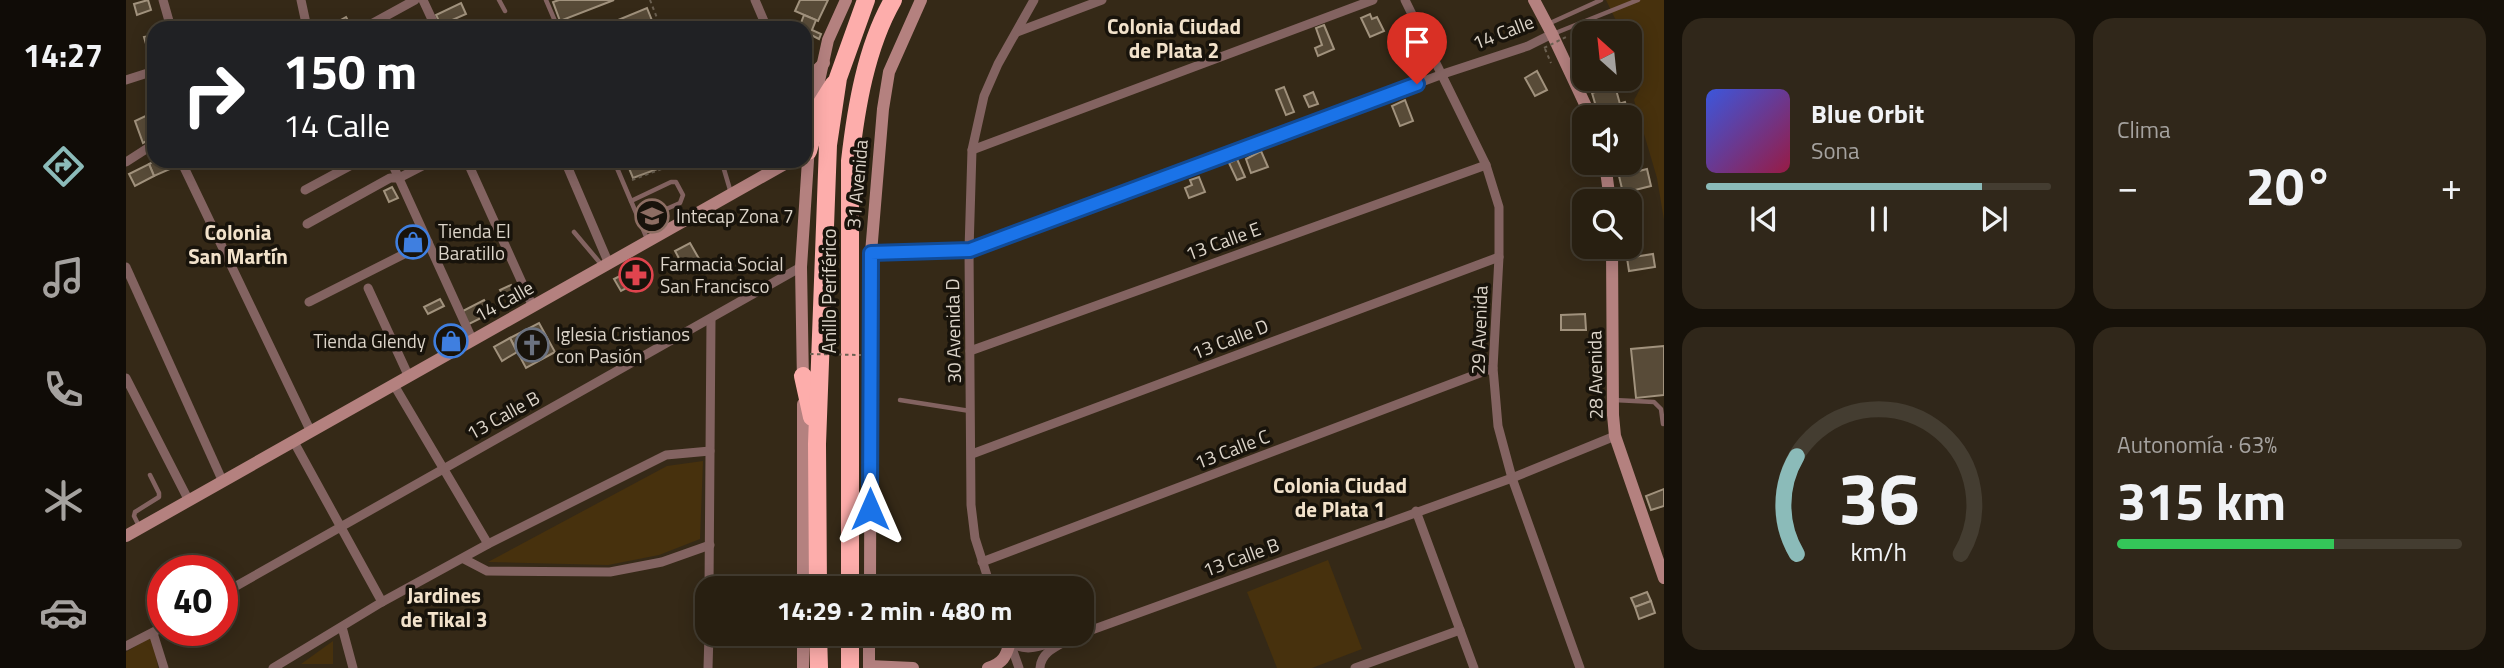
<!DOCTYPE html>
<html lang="es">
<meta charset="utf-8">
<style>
body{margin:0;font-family:"Titillium Web",sans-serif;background:#30271a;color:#f1f3f6;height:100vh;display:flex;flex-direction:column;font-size:26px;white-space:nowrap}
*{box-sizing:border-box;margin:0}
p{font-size:23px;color:#a5a29f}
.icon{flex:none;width:38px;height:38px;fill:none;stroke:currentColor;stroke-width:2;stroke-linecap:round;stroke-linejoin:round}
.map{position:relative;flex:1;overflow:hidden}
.details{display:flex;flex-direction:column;gap:18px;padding:18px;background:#161109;width:840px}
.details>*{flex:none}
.top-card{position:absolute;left:21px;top:21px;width:665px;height:147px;border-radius:21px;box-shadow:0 4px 18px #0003,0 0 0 2px #443d31;background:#202124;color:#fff;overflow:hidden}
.needle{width:46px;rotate:333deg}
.controls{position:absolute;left:1446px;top:21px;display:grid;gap:14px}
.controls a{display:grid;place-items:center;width:70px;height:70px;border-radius:14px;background:#281f11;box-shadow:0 4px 18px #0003,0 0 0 2px #443d31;font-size:35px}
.speed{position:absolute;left:21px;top:555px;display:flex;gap:14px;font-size:35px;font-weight:700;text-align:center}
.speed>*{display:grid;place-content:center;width:91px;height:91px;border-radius:50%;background:#281f11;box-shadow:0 4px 18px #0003,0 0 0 2px #443d31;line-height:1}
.speed .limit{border:10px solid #d22;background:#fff;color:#111}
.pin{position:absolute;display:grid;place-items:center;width:60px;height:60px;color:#fff;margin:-72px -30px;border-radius:50% 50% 50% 0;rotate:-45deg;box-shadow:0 0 7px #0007}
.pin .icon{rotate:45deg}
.me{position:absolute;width:77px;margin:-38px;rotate:0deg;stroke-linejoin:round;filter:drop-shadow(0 0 5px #0008)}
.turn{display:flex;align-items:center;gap:24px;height:147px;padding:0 21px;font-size:32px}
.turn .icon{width:91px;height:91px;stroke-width:2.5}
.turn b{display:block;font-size:49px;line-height:60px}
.big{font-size:52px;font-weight:700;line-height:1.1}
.details .tile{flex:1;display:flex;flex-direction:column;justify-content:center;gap:10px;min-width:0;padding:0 24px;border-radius:21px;background:#30271a}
.details .dial{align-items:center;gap:0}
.dial svg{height:182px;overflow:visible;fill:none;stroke:#443d31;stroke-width:7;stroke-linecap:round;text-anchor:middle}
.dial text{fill:#f1f3f6;stroke:none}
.song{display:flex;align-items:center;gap:21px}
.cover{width:84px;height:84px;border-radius:10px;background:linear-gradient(135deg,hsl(230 70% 55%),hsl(340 70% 35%))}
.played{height:7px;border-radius:4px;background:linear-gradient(90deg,#8bbbb9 80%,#443d31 80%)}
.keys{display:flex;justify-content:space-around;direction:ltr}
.heat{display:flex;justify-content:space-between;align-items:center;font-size:38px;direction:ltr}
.charge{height:10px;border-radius:5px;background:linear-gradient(90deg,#34c759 63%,#443d31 0)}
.details .tiles{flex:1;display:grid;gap:18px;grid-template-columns:repeat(2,1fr)}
.trip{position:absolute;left:569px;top:576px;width:399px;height:70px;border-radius:21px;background:#281f11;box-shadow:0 4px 18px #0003,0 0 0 2px #443d31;font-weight:700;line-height:70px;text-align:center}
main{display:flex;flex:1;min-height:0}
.tab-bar{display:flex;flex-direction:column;width:126px;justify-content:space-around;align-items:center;background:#100c07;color:#a5a29f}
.tab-bar .icon{width:49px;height:49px}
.tab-bar .selected{color:#8bbbb9}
.tab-bar b{font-size:32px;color:#f1f3f6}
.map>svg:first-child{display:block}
.green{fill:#47310d}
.building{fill:#584b38;stroke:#a1927d;stroke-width:2}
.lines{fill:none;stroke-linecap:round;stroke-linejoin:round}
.path{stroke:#6b6051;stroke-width:2;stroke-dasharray:3.5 3.5;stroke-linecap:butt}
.lane{stroke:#836361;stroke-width:4.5}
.street{stroke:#836361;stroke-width:9}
.secondary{stroke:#b4817f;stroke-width:12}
.highway{stroke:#fdadab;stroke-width:18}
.path-bridge{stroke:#6b6051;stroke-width:2;stroke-dasharray:3.5 3.5;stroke-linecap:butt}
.route-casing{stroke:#114b97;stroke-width:18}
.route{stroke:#1a73e8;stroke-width:12}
.labels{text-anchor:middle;stroke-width:7;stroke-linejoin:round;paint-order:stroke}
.street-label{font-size:19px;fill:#dcd4c9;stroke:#18130b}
.poi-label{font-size:19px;fill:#dcd4c9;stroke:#18130b;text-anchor:start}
.neighbourhood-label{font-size:21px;font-weight:bold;fill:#f2e2cb;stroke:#18130b}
</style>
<main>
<nav class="tab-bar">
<b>14:27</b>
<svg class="icon selected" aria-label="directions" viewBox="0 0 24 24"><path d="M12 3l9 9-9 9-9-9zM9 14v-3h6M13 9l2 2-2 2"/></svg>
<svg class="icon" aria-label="music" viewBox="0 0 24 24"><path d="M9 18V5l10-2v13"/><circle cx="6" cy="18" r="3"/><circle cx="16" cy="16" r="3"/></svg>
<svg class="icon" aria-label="phone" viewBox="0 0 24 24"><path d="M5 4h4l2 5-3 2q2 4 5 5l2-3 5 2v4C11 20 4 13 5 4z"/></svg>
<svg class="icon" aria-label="climate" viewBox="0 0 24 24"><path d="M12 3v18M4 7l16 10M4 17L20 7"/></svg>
<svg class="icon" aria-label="car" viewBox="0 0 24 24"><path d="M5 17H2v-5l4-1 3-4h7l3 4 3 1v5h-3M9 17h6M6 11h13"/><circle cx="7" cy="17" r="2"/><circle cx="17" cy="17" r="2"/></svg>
</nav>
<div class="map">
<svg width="1538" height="668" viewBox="0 0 1538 668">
<rect width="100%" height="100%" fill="#352917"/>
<g class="green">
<polygon points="1480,0 1538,0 1538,220 1531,178 1508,100 1514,89 1503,55 1503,33 1496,33"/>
<polygon points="577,461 574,539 533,555 482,565 362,562 541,466"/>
<polygon points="1202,560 1236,649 1186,668 1151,668 1121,592"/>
<polygon points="27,636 32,668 0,668 0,652"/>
<polygon points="207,641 207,664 175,664"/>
</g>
<g class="building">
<polygon points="22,0 25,10 11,15 8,4"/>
<polygon points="433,0 488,0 434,21 427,2"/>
<polygon points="674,0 702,0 692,21 669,11"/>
<polygon points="335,3 340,14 315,25 310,15"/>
<polygon points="521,8 529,28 482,28 480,25"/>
<polygon points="1244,14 1246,19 1251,17 1258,31 1244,37 1235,18"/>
<polygon points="678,15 690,20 686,30 695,34 693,39 679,32 679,28 673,28"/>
<polygon points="220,17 226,28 205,28 204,26"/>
<polygon points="1198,25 1208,49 1192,56 1189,48 1196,45 1190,28"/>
<polygon points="28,35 28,68 27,68 18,37"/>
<polygon points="1411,71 1421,90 1409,96 1399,78"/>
<polygon points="1466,79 1503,79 1504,82 1470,92"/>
<polygon points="1489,86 1494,104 1471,110 1466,93"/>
<polygon points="1158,87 1168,112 1160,115 1150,90"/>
<polygon points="1187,92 1192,104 1183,107 1178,96"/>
<polygon points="1279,100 1287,121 1274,126 1266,106"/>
<polygon points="1499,102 1503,116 1482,117 1479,108"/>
<polygon points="28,112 28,137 17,143 9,121"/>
<polygon points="1135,151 1142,167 1125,173 1120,159"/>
<polygon points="1111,159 1119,177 1111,180 1103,163"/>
<polygon points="29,161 41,161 44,169 28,176 23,164"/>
<polygon points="500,161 553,161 507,178"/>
<polygon points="23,164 28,176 9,186 3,174"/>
<polygon points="1521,169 1525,186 1497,193 1493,176"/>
<polygon points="1073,177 1079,192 1063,198 1059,188 1066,185 1064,180"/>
<polygon points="266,187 272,198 263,202 258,191"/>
<polygon points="287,234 292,243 283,248 278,238"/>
<polygon points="564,243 576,264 561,273 549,251"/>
<polygon points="1527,254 1529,267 1503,271 1501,258"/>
<polygon points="516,264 522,277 516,280 510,268"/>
<polygon points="510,268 516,280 510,283 504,271"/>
<polygon points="504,271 510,283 495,291 488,279"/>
<polygon points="385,285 389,292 378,297 374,290"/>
<polygon points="314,299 318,306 302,314 298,307"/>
<polygon points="358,300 365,313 341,325 335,312"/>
<polygon points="1459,314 1460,330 1435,330 1435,315"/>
<polygon points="413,323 429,352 400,368 384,338"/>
<polygon points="326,333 332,345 324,349 318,337"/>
<polygon points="384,338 391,352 376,361 368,347"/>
<polygon points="1538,346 1538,395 1510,398 1505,349"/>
<polygon points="1538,489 1538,506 1525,510 1520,496"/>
<polygon points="1521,592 1525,601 1509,607 1505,598"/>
<polygon points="1525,601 1529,613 1513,619 1509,607"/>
</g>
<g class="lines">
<g class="path">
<polyline points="524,0 535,28"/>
<polyline points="1419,49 1425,63"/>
<polyline points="586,161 588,167"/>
<polyline points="506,180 557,161"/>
</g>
<g class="lane">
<polyline points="373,0 379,11"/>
<polyline points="420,0 432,28"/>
<polyline points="1422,24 1475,0"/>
<polyline points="1427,34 1512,0"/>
<polyline points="488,161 522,241"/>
<polyline points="599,161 597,166 605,193"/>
<polyline points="505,201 545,182 550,182 557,195 554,203 513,221"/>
<polyline points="448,232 475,264"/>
<polyline points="774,400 844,411"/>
<polyline points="1488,400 1528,402 1535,409 1537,424"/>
<polyline points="14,528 8,516 9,512 33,497 33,493 24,475"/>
</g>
<g class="street">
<polyline points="37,0 45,28"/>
<polyline points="175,0 181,28"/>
<polyline points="297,0 310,28"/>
<polyline points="629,0 641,28"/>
<polyline points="1279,0 1360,165 1373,207 1373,257 1367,368 1372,426 1386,478 1454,668"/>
<polyline points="381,26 382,28"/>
<polyline points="238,28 289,0"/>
<polyline points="891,32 976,0"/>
<polyline points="0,80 28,71"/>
<polyline points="846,150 1247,0"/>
<polyline points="55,161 185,432"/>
<polyline points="265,161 347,341"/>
<polyline points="341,161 407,307"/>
<polyline points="439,161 483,264"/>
<polyline points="0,162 28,144"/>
<polyline points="154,163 157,161"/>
<polyline points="179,190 233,161"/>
<polyline points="181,224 264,178 273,178 306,161"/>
<polyline points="745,253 843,250 1317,74 1402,46 1426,34"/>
<polyline points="0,267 97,482"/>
<polyline points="242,288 283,377"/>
<polyline points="183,302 302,242"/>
<polyline points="844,351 1360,165"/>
<polyline points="0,378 63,501"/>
<polyline points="268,385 362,544"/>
<polyline points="168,442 256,602"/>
<polyline points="846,454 1373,257"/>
<polyline points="1290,511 1348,668"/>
<polyline points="338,559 361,571 484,572 536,562 584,545"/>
<polyline points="856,562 1367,368"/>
<polyline points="583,588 585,319"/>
<polyline points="865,588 849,538 845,505 843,250 846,150 858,96 872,64 908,0"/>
<polyline points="96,594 675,267"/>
<polyline points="216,627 227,668"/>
<polyline points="27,633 38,668"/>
<polyline points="881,634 893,668"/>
<path d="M884,642C902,655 920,643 939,639"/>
<polyline points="0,646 37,627"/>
<polyline points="147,668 256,602 362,544 540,455 584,451"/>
<polyline points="582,668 583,634"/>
<path d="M914,668C915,650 935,645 949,636L1386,478L1489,436"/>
<polyline points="1229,668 1334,630"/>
</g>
<g class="secondary">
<polyline points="1408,0 1426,34 1465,117"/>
<polyline points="679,75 689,72 698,63"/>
<polyline points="686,113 702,40 720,0"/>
<polyline points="1479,163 1484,201"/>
<polyline points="1486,247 1487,415 1489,436 1538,578"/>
<polyline points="677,382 675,267 683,145"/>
<polyline points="677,404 677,588"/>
<polyline points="0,536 664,161"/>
<polyline points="744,588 745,253 757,109 763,72 795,0"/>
<polyline points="677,634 677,668"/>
<polyline points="743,666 787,668"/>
<polyline points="743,668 743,634"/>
<path d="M862,668C877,663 880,657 884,642"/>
</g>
<g class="highway">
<polyline points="682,151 696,103 708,84"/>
<polyline points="677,376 686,417"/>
<polyline points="692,588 691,444 702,145 712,78 740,0"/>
<path d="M724,588V161C730,108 740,47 767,0"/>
<polyline points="692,634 693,668"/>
<polyline points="724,634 724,668"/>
</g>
<g class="path-bridge">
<polyline points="1418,48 1442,36"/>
<polyline points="684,354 735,355"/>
</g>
</g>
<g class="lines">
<defs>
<polyline id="route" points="744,509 745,253 844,250 1291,84"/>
</defs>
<use href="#route" class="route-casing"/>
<use href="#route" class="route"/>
</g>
<defs>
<symbol id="university-ring" viewBox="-11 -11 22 22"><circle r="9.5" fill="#18130b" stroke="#8d6e63" stroke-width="1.5"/><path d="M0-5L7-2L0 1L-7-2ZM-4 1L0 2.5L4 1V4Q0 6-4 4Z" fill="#8d6e63"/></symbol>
<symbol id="shop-ring" viewBox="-11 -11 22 22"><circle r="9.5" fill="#18130b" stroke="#3f7fe0" stroke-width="1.5"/><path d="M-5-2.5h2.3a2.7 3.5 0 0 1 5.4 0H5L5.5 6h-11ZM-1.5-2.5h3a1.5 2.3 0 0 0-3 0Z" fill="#3f7fe0"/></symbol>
<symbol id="pharmacy-ring" viewBox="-11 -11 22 22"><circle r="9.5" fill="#18130b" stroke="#e0444e" stroke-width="1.5"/><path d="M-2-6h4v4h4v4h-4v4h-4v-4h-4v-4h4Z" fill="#e0444e"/></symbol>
<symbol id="church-ring" viewBox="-11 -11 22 22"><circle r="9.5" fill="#18130b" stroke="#6b7280" stroke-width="1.5"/><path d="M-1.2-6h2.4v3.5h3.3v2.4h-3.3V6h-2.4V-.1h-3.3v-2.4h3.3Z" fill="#6b7280"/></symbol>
</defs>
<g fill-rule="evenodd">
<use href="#university-ring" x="507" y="197" width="38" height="38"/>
<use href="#shop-ring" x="268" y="223" width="38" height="38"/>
<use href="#pharmacy-ring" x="491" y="256" width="38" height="38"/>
<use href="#shop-ring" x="306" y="322" width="38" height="38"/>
<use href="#church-ring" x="387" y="326" width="38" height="38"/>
</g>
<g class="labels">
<g class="street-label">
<text transform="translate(1377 32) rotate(-21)" y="7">14 Calle</text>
<text transform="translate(731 184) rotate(-85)" y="7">31 Avenida</text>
<text transform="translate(1097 241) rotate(-20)" y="7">13 Calle E</text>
<text transform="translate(703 291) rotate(-90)" y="7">Anillo Periférico</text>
<text transform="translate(378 301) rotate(-29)" y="7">14 Calle</text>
<text transform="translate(1353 330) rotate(-88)" y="7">29 Avenida</text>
<text transform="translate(827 331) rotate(-91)" y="7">30 Avenida D</text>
<text transform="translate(1104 339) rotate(-21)" y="7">13 Calle D</text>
<text transform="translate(1469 375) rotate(-91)" y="7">28 Avenida</text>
<text transform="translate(377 415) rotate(-29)" y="7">13 Calle B</text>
<text transform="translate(1106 449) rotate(-21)" y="7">13 Calle C</text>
<text transform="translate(1115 557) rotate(-20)" y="7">13 Calle B</text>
</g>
<g class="poi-label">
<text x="550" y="223">Intecap Zona 7</text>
<text x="312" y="238">Tienda El<tspan x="312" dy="22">Baratillo</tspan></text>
<text x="534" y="271">Farmacia Social<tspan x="534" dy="22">San Francisco</tspan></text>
<text x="430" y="341">Iglesia Cristianos<tspan x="430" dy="22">con Pasión</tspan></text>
<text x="300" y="348" text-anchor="end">Tienda Glendy</text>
</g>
<g class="neighbourhood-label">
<text x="1048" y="34">Colonia Ciudad<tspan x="1048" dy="24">de Plata 2</tspan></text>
<text x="112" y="240">Colonia<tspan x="112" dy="24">San Martín</tspan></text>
<text x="1214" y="493">Colonia Ciudad<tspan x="1214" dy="24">de Plata 1</tspan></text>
<text x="318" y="603">Jardines<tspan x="318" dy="24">de Tikal 3</tspan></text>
</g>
</g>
</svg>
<div class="controls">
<a><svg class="needle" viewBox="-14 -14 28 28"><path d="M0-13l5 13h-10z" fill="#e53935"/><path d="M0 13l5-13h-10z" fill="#a5a29f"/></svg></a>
<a><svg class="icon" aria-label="sound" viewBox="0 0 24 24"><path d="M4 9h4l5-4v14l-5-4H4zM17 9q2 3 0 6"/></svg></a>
<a><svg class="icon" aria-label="search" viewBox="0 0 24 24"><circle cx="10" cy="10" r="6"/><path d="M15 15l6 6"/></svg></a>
</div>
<div class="speed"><div class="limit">40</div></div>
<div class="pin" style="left:1291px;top:84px;background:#d93025"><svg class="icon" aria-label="arrive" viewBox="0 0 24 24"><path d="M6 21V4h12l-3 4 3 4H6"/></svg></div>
<svg class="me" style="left:744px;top:509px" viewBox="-20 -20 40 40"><path d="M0-17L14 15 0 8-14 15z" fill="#1a73e8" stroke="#fff" stroke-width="4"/></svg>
<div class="trip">14:29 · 2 min · 480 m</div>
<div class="top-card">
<div class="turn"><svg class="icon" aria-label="right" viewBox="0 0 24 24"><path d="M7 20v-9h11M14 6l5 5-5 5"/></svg><div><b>150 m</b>14 Calle</div></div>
</div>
</div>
<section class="details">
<div class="tiles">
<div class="tile">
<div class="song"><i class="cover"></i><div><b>Blue Orbit</b><p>Sona</p></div></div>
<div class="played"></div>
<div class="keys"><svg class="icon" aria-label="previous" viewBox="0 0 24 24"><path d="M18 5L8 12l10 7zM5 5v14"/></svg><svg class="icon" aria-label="pause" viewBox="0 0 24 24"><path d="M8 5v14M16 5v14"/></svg><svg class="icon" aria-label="next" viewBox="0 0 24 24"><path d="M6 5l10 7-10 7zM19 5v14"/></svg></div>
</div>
<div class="tile"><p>Clima</p>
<div class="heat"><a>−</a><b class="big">20°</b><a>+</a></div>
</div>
<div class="tile dial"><svg viewBox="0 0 100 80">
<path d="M14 69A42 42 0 1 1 86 69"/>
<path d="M14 69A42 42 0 0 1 14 26" stroke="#8bbbb9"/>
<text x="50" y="56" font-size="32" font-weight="700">36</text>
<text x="50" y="72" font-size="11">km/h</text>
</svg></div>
<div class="tile"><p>Autonomía · 63%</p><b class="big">315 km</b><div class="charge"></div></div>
</div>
</section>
</main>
